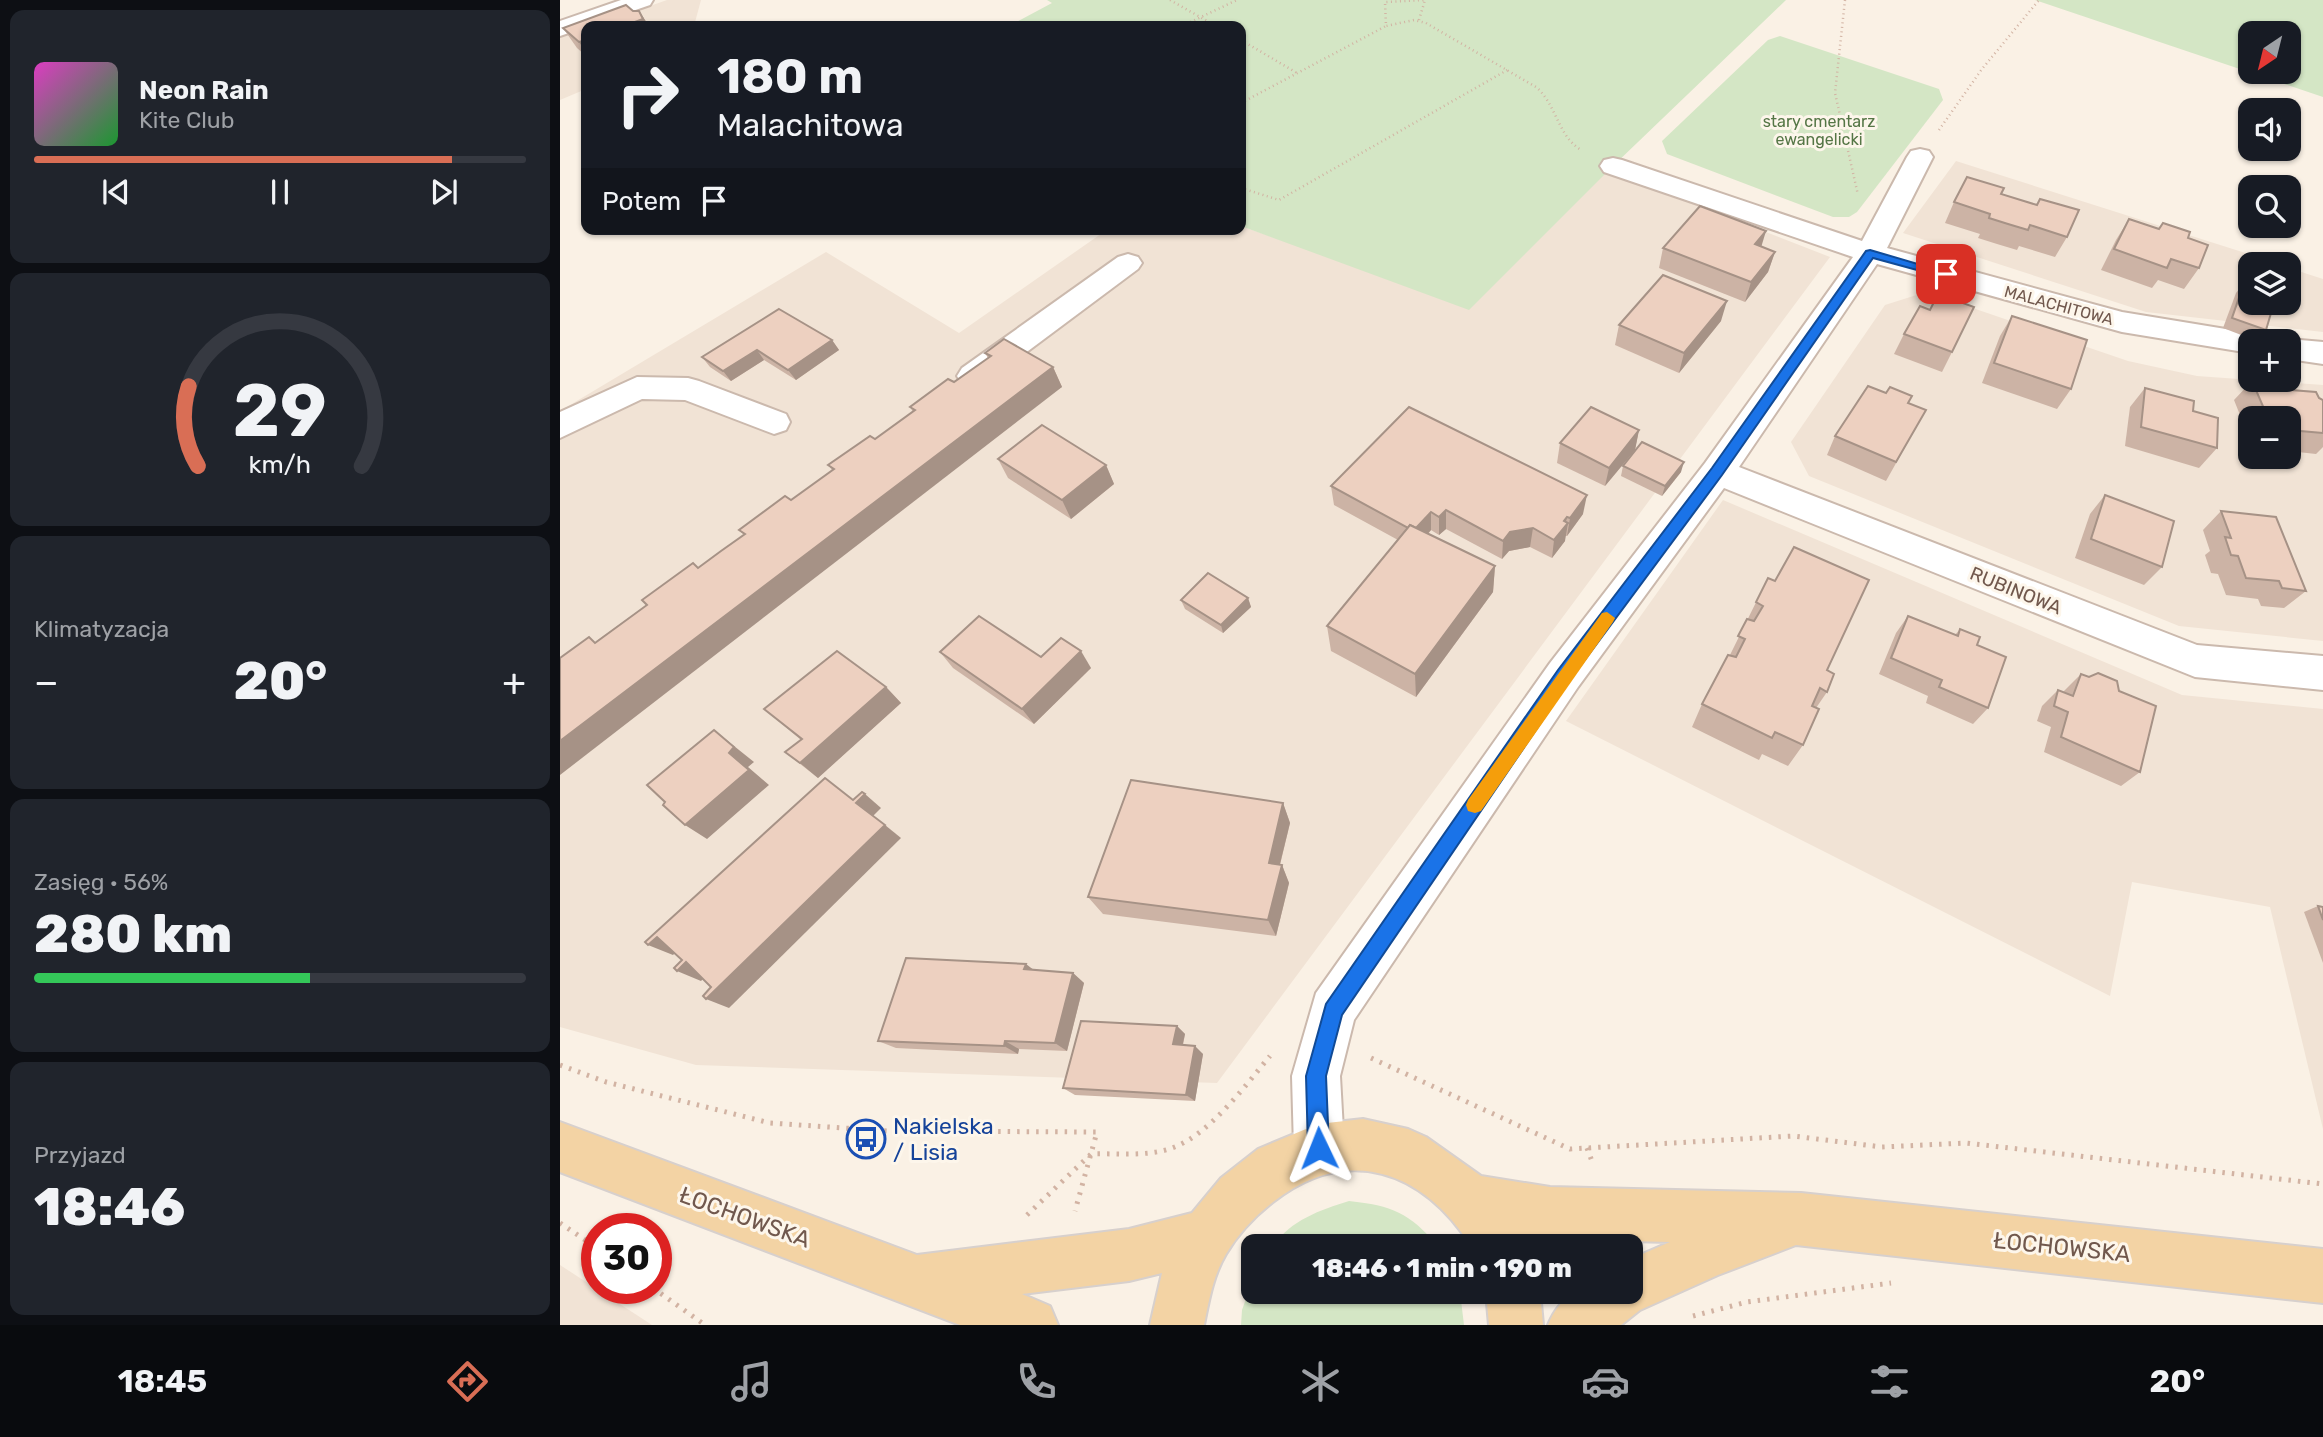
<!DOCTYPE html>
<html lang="pl">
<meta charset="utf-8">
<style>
body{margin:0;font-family:Rubik,sans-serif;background:#20242c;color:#f1f3f6;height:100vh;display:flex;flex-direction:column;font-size:26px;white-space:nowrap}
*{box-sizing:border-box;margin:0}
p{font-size:23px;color:#9ea1a6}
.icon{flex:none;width:38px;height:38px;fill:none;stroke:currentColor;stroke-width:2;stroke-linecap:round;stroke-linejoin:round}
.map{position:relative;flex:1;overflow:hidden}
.panel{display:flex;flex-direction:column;gap:10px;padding:10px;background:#0d0f14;width:560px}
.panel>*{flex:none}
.banner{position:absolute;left:21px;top:21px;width:665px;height:214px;border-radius:14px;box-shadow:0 2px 5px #0004;background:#171b24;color:#f1f3f6;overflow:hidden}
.needle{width:46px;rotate:215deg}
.fabs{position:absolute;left:1678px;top:21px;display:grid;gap:14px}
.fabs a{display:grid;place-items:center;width:63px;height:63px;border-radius:14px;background:#171b24;box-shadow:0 2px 5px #0004;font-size:35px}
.speed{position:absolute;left:21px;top:1213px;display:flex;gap:14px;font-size:35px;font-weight:700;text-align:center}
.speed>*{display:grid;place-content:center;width:91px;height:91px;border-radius:50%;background:#171b24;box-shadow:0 2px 5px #0004;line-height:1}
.speed .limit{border:10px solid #d22;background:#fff;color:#111}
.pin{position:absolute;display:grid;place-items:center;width:60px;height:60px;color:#fff;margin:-30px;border-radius:14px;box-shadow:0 4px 10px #0006}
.me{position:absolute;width:77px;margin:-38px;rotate:358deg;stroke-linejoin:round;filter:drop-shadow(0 0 5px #0008)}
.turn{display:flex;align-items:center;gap:24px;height:147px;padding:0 21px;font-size:32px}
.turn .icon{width:91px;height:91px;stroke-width:2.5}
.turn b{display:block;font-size:49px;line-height:60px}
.then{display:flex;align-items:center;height:66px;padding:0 21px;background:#0003;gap:14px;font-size:26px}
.big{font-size:52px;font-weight:800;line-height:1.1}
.panel .card{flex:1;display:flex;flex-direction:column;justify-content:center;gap:10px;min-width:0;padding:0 24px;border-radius:14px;background:#20242c}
.panel .dial{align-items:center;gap:0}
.dial svg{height:182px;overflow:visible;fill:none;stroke:#363941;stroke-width:7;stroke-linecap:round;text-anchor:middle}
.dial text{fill:#f1f3f6;stroke:none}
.song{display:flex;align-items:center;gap:21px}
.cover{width:84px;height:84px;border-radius:10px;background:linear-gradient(135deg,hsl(310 70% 55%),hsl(130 70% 35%))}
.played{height:7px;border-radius:4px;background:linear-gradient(90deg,#d96e55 85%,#363941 85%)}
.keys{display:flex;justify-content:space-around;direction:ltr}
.heat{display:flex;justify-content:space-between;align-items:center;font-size:38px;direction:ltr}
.charge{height:10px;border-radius:5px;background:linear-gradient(90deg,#34c759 56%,#363941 0)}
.trip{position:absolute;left:681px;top:1234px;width:402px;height:70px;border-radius:14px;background:#171b24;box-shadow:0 2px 5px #0004;font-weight:800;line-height:70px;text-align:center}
.menu{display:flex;height:112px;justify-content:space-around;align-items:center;background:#090b0e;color:#9ea1a6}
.menu .icon{width:49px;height:49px}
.menu .active{color:#d96e55}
.menu b{font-size:32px;color:#f1f3f6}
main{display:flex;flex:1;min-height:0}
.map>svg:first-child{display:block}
.residential{fill:#f1e3d5;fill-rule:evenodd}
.green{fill:#d4e6c5;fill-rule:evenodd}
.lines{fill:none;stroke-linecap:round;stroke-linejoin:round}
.minor-casing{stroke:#cbb9ad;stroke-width:4}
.major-casing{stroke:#d7d0cd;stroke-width:4}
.path-far1{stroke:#d2b3a3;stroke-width:2.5;stroke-dasharray:1 3.5;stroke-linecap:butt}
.path{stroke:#d2b3a3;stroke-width:5;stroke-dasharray:2.5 7;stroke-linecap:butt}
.minor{fill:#fff;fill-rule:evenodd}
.major{fill:#f3d3a4;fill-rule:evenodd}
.wall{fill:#ccb3a5}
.shaded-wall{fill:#a69286}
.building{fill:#edd0c0;stroke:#a69286;stroke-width:2}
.route{fill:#1a73e8;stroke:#114b97;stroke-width:2}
.slow{fill:#f59e0b}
.labels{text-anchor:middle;stroke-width:6;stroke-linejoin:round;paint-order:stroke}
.far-park-label{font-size:16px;fill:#557646;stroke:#fdf6eb}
.far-street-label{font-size:16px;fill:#71584d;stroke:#fdf6eb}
.street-label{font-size:19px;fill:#71584d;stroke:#fdf6eb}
.near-transit-label{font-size:23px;fill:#164399;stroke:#fdf6eb;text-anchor:start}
.near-street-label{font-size:23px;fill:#71584d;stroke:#fdf6eb}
</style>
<main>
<section class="panel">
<div class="card">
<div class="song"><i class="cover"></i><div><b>Neon Rain</b><p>Kite Club</p></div></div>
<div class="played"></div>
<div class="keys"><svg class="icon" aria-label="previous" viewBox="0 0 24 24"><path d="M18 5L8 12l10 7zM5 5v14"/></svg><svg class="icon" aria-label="pause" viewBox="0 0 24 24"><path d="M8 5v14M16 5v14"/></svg><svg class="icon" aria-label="next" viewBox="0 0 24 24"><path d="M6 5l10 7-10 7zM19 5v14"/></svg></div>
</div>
<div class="card dial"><svg viewBox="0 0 100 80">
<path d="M14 69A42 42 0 1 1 86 69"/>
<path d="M14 69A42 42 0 0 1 10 34" stroke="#d96e55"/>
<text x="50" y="56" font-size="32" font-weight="700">29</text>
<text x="50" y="72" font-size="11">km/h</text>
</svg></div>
<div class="card"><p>Klimatyzacja</p>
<div class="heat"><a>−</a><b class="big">20°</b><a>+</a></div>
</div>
<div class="card"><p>Zasięg · 56%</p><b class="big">280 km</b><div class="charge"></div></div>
<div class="card"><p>Przyjazd</p><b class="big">18:46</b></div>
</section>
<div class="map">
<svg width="1763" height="1325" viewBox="0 0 1763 1325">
<rect width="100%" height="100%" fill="#faf1e5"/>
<g class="residential">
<polygon points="107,0 141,0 134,26 33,26"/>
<polygon points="26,29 26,89 0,100 0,38"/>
<polygon points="1396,161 1720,264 1690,264 1690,303 1729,303 1729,268 1763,279 1763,332 1586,312 1343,233"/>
<polygon points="1049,171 1270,257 657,1083 136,1065 0,1027 0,411 266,252 399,333 548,229 681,229 681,226 738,246"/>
<path d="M1366,292L1568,361L1637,376L1763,385V641L1619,626L1249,476L1231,442L1325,305ZM1690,418H1729V457H1690Z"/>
<polygon points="1163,500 1622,695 1763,709 1763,1129 1710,907 1572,882 1550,996 1006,721"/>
<polygon points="0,1265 92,1325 0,1325"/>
</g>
<g class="green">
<polygon points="487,0 1226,0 1053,166 909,310 681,226 681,26 449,26 492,3"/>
<path d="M1475,0H1763V97ZM1690,33H1729V72H1690Z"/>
<polygon points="1220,36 1379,89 1383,100 1297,212 1289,217 1273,217 1107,154 1102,141 1208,40"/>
<path d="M789,1201C833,1206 848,1212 878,1246H713C731,1220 760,1210 789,1201Z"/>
<polygon points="693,1279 693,1292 900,1292 904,1325 681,1325 682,1310"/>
</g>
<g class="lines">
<defs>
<g id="minor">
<polygon points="61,0 93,0 90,5 0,36 0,21"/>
<polygon points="1360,149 1369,151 1373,157 1327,248 1562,312 1690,333 1701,336 1704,341 1690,341 1690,353 1562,332 1317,264 1179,467 1637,645 1763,656 1763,690 1635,677 1164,488 1018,687 794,1020 780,1076 784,1148 777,1166 759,1173 741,1166 734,1148 732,1076 756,993 990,663 1145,463 1293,257 1044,172 1040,166 1044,160 1053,158 1062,160 1302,241 1347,157 1351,151"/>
<polygon points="568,254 578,257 582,263 578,269 424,384 413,387 402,384 397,376 402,368 558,257"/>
<polygon points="1729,339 1763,342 1763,364 1729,359 1729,341 1719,341"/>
<polygon points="77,377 128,378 139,381 226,414 230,422 226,430 214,434 125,400 82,399 0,438 0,412"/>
</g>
<g id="major">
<path d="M803,1119L848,1129L866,1137L921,1176L990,1187L1241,1193L1763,1249V1303L1236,1245L1158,1275L1080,1310L1061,1325H988C1006,1282 1031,1292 1071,1292V1259L1110,1242L990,1239L960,1234L965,1246H911C863,1170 787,1144 713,1202C695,1216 678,1234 666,1254C653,1276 649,1300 644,1325H590L602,1273L569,1281L462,1294L490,1306L498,1325H400L0,1172V1122L357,1255L569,1229L632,1213L661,1178L698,1149L758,1124Z"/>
<polygon points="926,1292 980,1292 983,1325 929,1325"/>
</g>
</defs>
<use href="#minor" class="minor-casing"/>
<use href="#major" class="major-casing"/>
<g class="path-far1">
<polyline points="610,0 656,26"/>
<polyline points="1285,0 1275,93 1298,195"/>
<path d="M859,20L865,0L825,2L826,26L854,20L866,23L976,87C997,105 997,135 1021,150"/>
<polyline points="622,26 677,0"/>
<polyline points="681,40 737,73"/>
<polyline points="681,103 826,26"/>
<polyline points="1379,130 1422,69 1479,0"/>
<polyline points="681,188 719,200 949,69"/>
</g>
<g class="path">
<polyline points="811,1058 1010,1149 1233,1136 1322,1147 1406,1143 1763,1184"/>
<polyline points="0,1065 46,1082 210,1123 328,1131 537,1132 515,1211"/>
<polyline points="1027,1148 1033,1164"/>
<path d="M467,1215L531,1154C557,1153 587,1157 612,1148C649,1135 685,1086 710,1056"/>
<polyline points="0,1223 37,1248"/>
<polyline points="93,1288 145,1325"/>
<polyline points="1133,1316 1187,1302 1331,1283"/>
</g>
<use href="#minor" class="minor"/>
<use href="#major" class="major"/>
</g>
<g class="wall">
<polygon points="73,11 79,11 89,26 26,26 26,56 17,48 3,28"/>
<polygon points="1441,194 1477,205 1480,199 1507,237 1495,257 1459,246 1457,250 1437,244 1418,238 1420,234 1385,223 1394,202"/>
<polygon points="1569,219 1598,229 1603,223 1628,238 1639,268 1624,289 1598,280 1592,288 1541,270 1556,240"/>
<polygon points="1201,247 1215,252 1208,272 1185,302 1099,268 1103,248"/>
<polygon points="1684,283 1706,330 1697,341 1663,328 1676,293"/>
<polygon points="1452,316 1511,389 1497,409 1422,383 1440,336"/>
<polygon points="1161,321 1119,373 1055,345 1059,325"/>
<polygon points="1344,334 1392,352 1382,372 1334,354"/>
<polygon points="272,340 279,350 236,380 204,360 171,381 150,367 142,357"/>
<polygon points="425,353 493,367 502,387 35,642 184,535 179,530 231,500 272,470 268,465 315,439 353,412 350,407 394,382 428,358"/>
<polygon points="1692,381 1731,390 1763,400 1763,447 1756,454 1729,451 1729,418 1690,418 1690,440 1674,400"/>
<polygon points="1585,388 1633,411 1657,448 1639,468 1565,446 1570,407"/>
<polygon points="1348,403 1366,410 1326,481 1267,455 1275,436"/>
<polygon points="1079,430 1075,450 1045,486 997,463 1000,443"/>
<polygon points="438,459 546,465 554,484 511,519 448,478"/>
<polygon points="1063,466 1121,472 1102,496 1061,476"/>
<polygon points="771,486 1023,514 1007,536 1005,536 1005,541 992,558 970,547 949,551 942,559 886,529 879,535 871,530 868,534 935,566 933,592 856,697 771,651 767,626 838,540 774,505"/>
<polygon points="1545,495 1602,567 1584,585 1515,558 1530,514"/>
<polygon points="1661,511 1746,591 1724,608 1701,606 1698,599 1666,595 1658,574 1651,573 1645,555 1650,551 1643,530"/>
<polygon points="1208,578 1267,670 1267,692 1256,708 1243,745 1228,766 1202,754 1199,760 1132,727 1142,704 1170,655"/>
<polygon points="688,598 691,607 663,633 625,609 621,600"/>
<polygon points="1348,616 1395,635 1400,629 1417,645 1428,708 1413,724 1366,703 1368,696 1319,674 1336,633"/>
<polygon points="380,652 481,657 531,668 474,724 393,668"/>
<polygon points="1521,674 1580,772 1561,786 1484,752 1491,727 1477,721 1482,706 1498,690 1503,692"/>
<polygon points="326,687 341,703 258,778 225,752 241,740 204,709"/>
<polygon points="723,803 730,823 720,865 722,865 729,883 716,936 543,914 528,897"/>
<polygon points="1758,906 1763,907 1763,963 1744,912"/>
<polygon points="474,970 513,973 524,983 507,1051 459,1049 458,1054 336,1048 318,1041"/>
<polygon points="617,1026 625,1034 623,1045 643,1054 635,1101 515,1095 503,1088"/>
</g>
<g class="shaded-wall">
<polygon points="79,11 89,26 64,26"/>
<polygon points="26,40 26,52 19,42"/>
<polygon points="1206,231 1200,251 1195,244"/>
<polygon points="1215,252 1208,272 1185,302 1191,282"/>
<polygon points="1167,301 1161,321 1119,373 1124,353"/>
<polygon points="272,340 279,350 236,380 228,370"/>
<polygon points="197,350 204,360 171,381 163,371"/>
<polygon points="493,367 502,387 0,775 0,741"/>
<polygon points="1079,430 1075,450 1045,486 1049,468"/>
<polygon points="1124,462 1121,472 1102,496 1105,486"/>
<polygon points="546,465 554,484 511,519 502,500"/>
<polygon points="1027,495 1023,514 1007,536 1010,518"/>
<polygon points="886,510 886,529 879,535 879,517"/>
<polygon points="871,512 871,530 854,549 853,531"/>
<polygon points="1007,517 1005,526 1008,523 1005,541 992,558 994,540"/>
<polygon points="973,528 970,547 949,551 942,559 943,541 950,532"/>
<polygon points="935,566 933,592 856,697 855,674"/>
<polygon points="688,598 691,607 663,633 661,625"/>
<polygon points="521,651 531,668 474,724 462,709"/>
<polygon points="326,687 341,703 258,778 240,763"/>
<polygon points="154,730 194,762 188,767 209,785 147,839 125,825 169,753"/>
<polygon points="305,794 321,808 313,816 296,803"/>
<polygon points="723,803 730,823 716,880 709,863"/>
<polygon points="325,825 341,838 169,1008 146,999"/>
<polygon points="722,865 729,883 716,936 708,920"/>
<polygon points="97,937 121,947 113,955 88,945"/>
<polygon points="126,962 150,972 141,981 117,971"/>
<polygon points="466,964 479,974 464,969"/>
<polygon points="513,973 524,983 507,1051 495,1043"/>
<polygon points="617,1026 625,1034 621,1052 613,1044"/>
<polygon points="445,1041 459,1049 458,1054 444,1046"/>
<polygon points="635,1046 643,1054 635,1101 626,1095"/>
</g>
<g class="building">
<polygon points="66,5 73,11 79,11 83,19 64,26 26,26 26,40 19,42 3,28"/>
<polygon points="1407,177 1444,188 1441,194 1477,205 1480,199 1519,210 1507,237 1470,225 1468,230 1448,224 1429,218 1430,214 1394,202"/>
<polygon points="1140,206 1206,231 1195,244 1215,252 1191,282 1103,248"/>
<polygon points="1569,219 1599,229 1603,223 1630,232 1628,238 1648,245 1639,268 1611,259 1607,268 1554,249"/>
<polygon points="1103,275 1167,301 1124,353 1059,325"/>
<polygon points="1684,283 1690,285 1690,303 1714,303 1706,330 1672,318"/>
<polygon points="1378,294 1414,307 1392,352 1344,334 1360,306 1370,310"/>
<polygon points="219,309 272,340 228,370 197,350 163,371 142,357"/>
<polygon points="1452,316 1527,340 1511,389 1434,363"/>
<polygon points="444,339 493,367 0,741 0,658 29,637 35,643 87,605 82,600 133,563 138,568 161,551 185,534 179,530 225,496 231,500 274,469 268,465 310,436 315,439 355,410 350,407 388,379 394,382 431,356 425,353"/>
<polygon points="1692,381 1729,384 1731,390 1756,392 1759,398 1763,400 1763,433 1729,430 1729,418 1708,418"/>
<polygon points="1308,386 1326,393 1330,387 1352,396 1348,403 1366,410 1336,462 1275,436"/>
<polygon points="1585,388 1634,401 1633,411 1658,418 1657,448 1581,427"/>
<polygon points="849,407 1027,495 1010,518 1007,517 1004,521 1008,523 994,540 973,528 950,532 943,541 886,510 879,517 871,512 856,528 850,525 848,528 771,486"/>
<polygon points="1031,407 1079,430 1049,468 1000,443"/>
<polygon points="482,425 546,465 502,500 438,459"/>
<polygon points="1082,442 1124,462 1105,486 1063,466"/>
<polygon points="1545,495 1614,521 1602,567 1531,539"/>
<polygon points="1661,511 1716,517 1746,591 1722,588 1719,581 1686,578 1678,556 1671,555 1665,537 1671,538"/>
<polygon points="850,525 935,566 855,674 767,626"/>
<polygon points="1234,547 1309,580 1267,670 1274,674 1267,692 1260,688 1252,706 1259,709 1243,745 1215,732 1212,738 1142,704 1168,655 1176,657 1185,639 1178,636 1187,619 1194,621 1203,606 1196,602 1208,578 1215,581"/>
<polygon points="648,573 688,598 661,625 621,600"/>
<polygon points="419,616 481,657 501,638 521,651 462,709 380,652"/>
<polygon points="1348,616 1398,636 1400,629 1420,637 1417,645 1446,657 1428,708 1379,687 1382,680 1331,658"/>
<polygon points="277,651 326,687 240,763 225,752 242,739 204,709"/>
<polygon points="1538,673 1557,681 1559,691 1596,706 1580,772 1501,737 1508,712 1494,706 1498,690 1513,696 1521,674 1529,677"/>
<polygon points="154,730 174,747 169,753 189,770 125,825 103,805 105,802 87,785"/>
<polygon points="265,778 293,800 302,792 305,794 296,803 325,825 146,999 143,996 151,987 126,962 117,971 114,968 122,960 97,937 88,945 85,942"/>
<polygon points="571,780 723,803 709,863 722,865 708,920 528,897"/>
<polygon points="1758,906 1763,907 1763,920"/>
<polygon points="346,958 466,964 464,969 513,973 495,1043 445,1041 444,1046 318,1041"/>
<polygon points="521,1021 617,1026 613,1044 635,1046 626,1095 503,1088"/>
</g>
<polygon class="route" points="1310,250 1392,274 1386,278 1313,258 1162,475 1010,680 782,1015 766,1076 769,1148 766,1156 759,1159 751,1156 748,1148 746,1076 766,1004 998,670 1152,468 1306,251"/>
<polygon class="slow" points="1047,612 1055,618 1053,622 921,811 915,813 908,811 906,805 908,800 1042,613"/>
<defs>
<symbol id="bus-ring" viewBox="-11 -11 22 22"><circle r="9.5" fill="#fdf6eb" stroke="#1a4fb4" stroke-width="1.5"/><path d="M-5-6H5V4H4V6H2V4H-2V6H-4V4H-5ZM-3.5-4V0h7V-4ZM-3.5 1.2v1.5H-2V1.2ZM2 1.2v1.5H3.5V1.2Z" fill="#1a4fb4"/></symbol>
</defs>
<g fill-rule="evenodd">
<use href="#bus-ring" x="284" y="1117" width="44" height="44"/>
</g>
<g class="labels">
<g class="far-park-label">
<text x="1259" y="127">stary cmentarz<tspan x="1259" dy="18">ewangelicki</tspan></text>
</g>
<g class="far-street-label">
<text transform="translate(1499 305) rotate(15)" y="6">MALACHITOWA</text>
</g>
<g class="street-label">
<text transform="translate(1456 590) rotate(22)" y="7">RUBINOWA</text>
</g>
<g class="near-transit-label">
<text x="333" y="1134">Nakielska<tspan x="333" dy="26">/ Lisia</tspan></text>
</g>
<g class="near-street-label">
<text transform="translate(185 1217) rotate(20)" y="8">ŁOCHOWSKA</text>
<text transform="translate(1502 1247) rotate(6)" y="8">ŁOCHOWSKA</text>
</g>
</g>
</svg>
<div class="fabs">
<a><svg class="needle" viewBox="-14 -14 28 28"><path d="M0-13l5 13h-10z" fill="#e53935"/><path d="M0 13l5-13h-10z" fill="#9ea1a6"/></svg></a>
<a><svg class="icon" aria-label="sound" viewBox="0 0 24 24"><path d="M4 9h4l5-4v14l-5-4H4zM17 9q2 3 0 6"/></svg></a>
<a><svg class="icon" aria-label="search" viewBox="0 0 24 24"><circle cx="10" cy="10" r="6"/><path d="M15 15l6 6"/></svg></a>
<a><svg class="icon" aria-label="layers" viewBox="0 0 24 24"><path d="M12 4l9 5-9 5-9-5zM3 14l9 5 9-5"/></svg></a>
<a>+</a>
<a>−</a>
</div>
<div class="speed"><div class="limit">30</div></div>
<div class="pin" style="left:1386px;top:274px;background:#d93025"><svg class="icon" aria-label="arrive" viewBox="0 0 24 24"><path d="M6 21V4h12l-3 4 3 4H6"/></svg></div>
<svg class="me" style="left:759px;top:1148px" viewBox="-20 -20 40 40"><path d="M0-17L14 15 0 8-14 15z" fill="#1a73e8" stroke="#fff" stroke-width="4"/></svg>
<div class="trip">18:46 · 1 min · 190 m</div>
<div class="banner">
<div class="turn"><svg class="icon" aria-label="right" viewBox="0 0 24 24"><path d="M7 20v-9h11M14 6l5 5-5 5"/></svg><div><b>180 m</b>Malachitowa</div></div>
<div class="then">Potem<svg class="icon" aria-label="arrive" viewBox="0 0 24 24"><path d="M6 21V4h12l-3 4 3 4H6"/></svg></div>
</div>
</div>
</main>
<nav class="menu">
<b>18:45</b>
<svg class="icon active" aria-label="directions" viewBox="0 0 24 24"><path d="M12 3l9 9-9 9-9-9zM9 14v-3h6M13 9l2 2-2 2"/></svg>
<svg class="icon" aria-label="music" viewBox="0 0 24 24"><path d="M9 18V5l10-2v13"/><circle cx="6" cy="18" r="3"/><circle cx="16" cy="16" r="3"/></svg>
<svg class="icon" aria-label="phone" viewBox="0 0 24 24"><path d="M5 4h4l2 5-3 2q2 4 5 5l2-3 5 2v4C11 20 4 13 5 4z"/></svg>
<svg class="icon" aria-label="climate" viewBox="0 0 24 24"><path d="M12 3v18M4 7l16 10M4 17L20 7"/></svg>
<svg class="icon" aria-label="car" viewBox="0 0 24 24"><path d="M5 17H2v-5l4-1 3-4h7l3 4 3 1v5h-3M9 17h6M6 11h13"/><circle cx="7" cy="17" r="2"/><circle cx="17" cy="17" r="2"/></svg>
<svg class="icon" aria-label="filters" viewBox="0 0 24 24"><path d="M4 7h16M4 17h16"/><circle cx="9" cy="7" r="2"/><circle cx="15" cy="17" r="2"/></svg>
<b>20°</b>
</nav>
